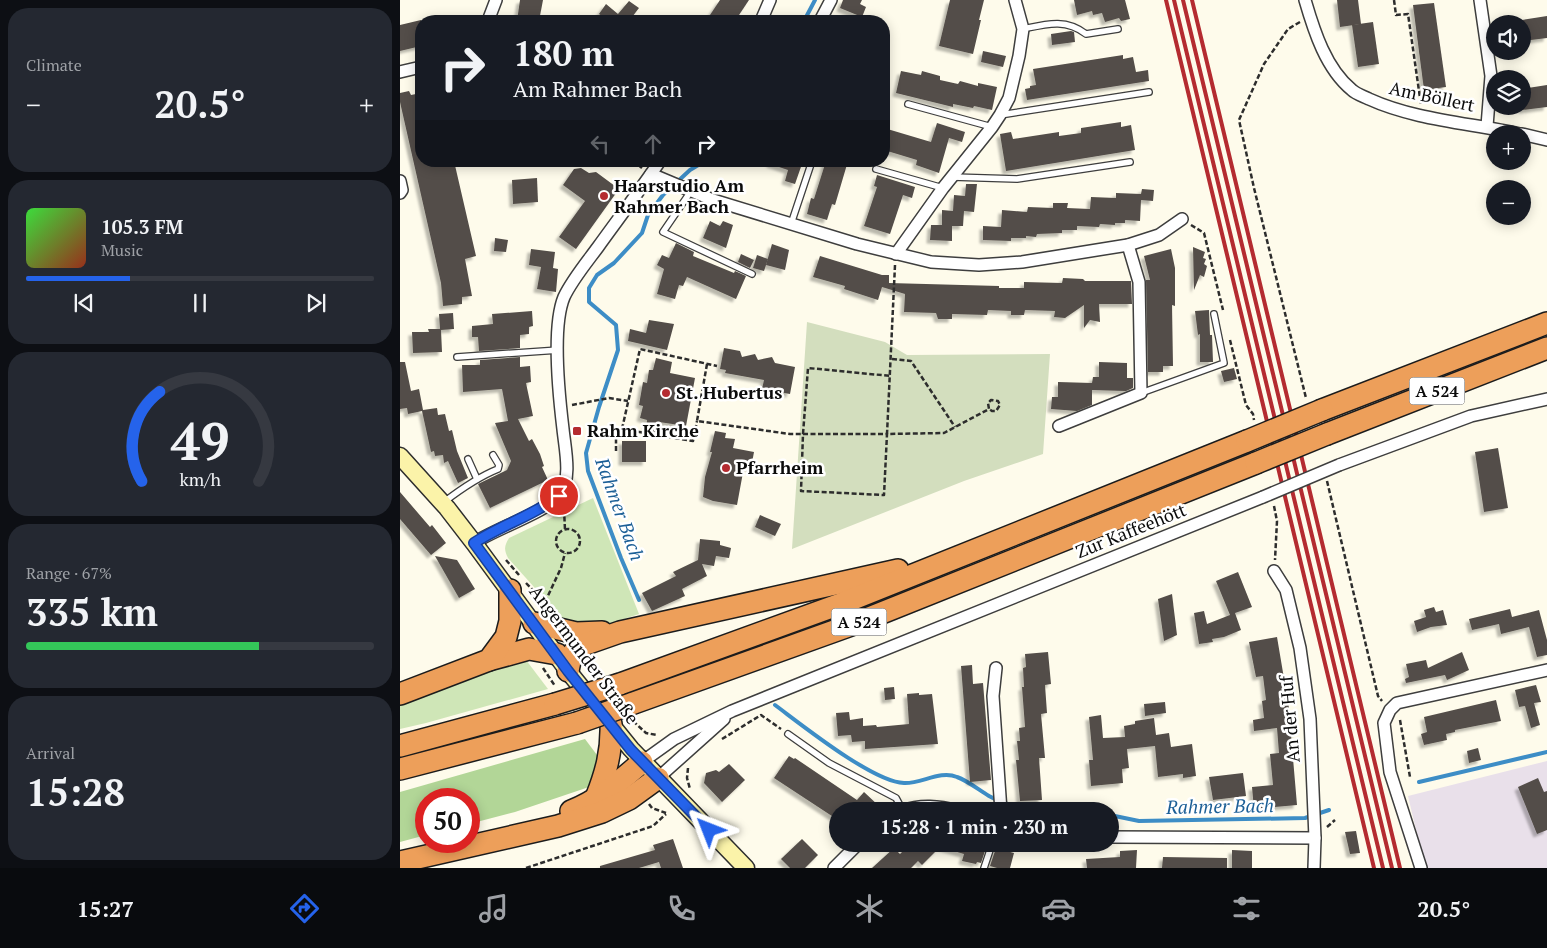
<!DOCTYPE html>
<meta charset="utf-8">
<style>
body{margin:0;font-family:"PT Serif",serif;background:#242831;color:#f1f3f6;height:100vh;display:flex;flex-direction:column;font-size:19px;white-space:nowrap}
*{box-sizing:border-box;margin:0}
p{font-size:16px;color:#9ea1a6}
.icon{flex:none;width:28px;height:28px;fill:none;stroke:currentColor;stroke-width:2;stroke-linecap:round;stroke-linejoin:round}
.map{position:relative;flex:1;overflow:hidden}
.sheet{display:flex;flex-direction:column;gap:8px;padding:8px;background:#0d0f14;width:400px}
.sheet>*{flex:none}
.top-card{position:absolute;left:15px;top:15px;width:475px;height:152px;border-radius:20px;box-shadow:0 2px 12px #0003;background:#171b24;color:#f1f3f6;overflow:hidden}
.buttons{position:absolute;left:1086px;top:15px;display:grid;gap:10px}
.buttons a{display:grid;place-items:center;width:45px;height:45px;border-radius:50%;background:#171b24;box-shadow:0 2px 12px #0003;font-size:25px}
.speed{position:absolute;left:15px;top:788px;display:flex;gap:10px;font-size:25px;font-weight:700;text-align:center}
.speed>*{display:grid;place-content:center;width:65px;height:65px;border-radius:50%;background:#171b24;box-shadow:0 2px 12px #0003;line-height:1}
.speed .limit{border:8px solid #d22;background:#fff;color:#111}
.pin{position:absolute;display:grid;place-items:center;width:42px;height:42px;color:#fff;margin:-21px;border:2px solid #fff;border-radius:50%;box-shadow:0 1px 5px #0007}
.me{position:absolute;width:55px;margin:-28px;rotate:315deg;stroke-linejoin:round;filter:drop-shadow(0 0 4px #0008)}
.turn{display:flex;align-items:center;gap:18px;height:105px;padding:0 15px;font-size:22px}
.turn .icon{width:65px;height:65px;stroke-width:2.5}
.turn b{display:block;font-size:35px;line-height:42px}
.lanes{display:flex;align-items:center;height:48px;padding:0 15px;background:#0003;justify-content:center;gap:25px;direction:ltr}
.lanes .off{opacity:.35}
.big{font-size:38px;font-weight:700;line-height:1.1}
.sheet .widget{flex:1;display:flex;flex-direction:column;justify-content:center;gap:8px;min-width:0;padding:0 18px;border-radius:20px;background:#242831}
.sheet .dial{align-items:center;gap:0}
.dial svg{height:130px;overflow:visible;fill:none;stroke:#363941;stroke-width:7;stroke-linecap:round;text-anchor:middle}
.dial text{fill:#f1f3f6;stroke:none}
.song{display:flex;align-items:center;gap:15px}
.cover{width:60px;height:60px;border-radius:8px;background:linear-gradient(135deg,hsl(120 70% 55%),hsl(10 70% 35%))}
.played{height:5px;border-radius:2px;background:linear-gradient(90deg,#2563eb 30%,#363941 30%)}
.keys{display:flex;justify-content:space-around;direction:ltr}
.heat{display:flex;justify-content:space-between;align-items:center;font-size:28px;direction:ltr}
.charge{height:8px;border-radius:4px;background:linear-gradient(90deg,#34c759 67%,#363941 0)}
.trip{position:absolute;left:429px;top:802px;width:290px;height:50px;border-radius:25px;background:#171b24;box-shadow:0 2px 12px #0003;font-weight:700;line-height:50px;text-align:center}
.tabs{display:flex;height:80px;justify-content:space-around;align-items:center;background:#090b0e;color:#9ea1a6}
.tabs .icon{width:35px;height:35px}
.tabs .active{color:#2563eb}
.tabs b{font-size:22px;color:#f1f3f6}
main{display:flex;flex:1;min-height:0}
.map>svg:first-child{display:block}
.industrial{fill:#e9e0ea}
.green{fill:#cfe6b7}
.forest{fill:#b2d697}
.cemetery{fill:#d3debe}
.lines{fill:none;stroke-linecap:round;stroke-linejoin:round}
.stream{stroke:#3d8dc6;stroke-width:4}
.building{fill:#534d48;filter:url(#shadow)}
.service-casing{stroke:#3e3e3e;stroke-width:8}
.minor-casing{stroke:#3e3e3e;stroke-width:14}
.secondary-casing{stroke:#2d2d2d;stroke-width:19}
.motorway-casing{stroke:#1c1c1c;stroke-width:24}
.path{stroke:#2d2d2d;stroke-width:2.5;stroke-dasharray:5 2.5;stroke-linecap:butt}
.service{stroke:#fff;stroke-width:5.5}
.minor{stroke:#fff;stroke-width:11}
.secondary{stroke:#fbf3a9;stroke-width:16}
.motorway{stroke:#ed9f5a;stroke-width:21}
.rail{stroke:#b42b30;stroke-width:4}
.minor-bridge-casing{stroke:#3e3e3e;stroke-width:14;stroke-linecap:butt}
.motorway-bridge-casing{stroke:#1c1c1c;stroke-width:24;stroke-linecap:butt}
.minor-bridge{stroke:#fff;stroke-width:11}
.motorway-bridge{stroke:#ed9f5a;stroke-width:21}
.route-casing{stroke:#184099;stroke-width:12}
.route{stroke:#2563eb;stroke-width:9}
.poi-dot{fill:#b42b30;stroke:#fff;stroke-width:2}
.labels{text-anchor:middle;stroke-width:5;stroke-linejoin:round;paint-order:stroke}
.shield{fill:#fff;stroke:#545454;stroke-width:1}
.shield-label{font-size:16px;font-weight:bold;fill:#0b0b0b}
.street-label{font-size:18px;fill:#0b0b0b;stroke:#fff}
.poi-label{font-size:18px;font-weight:bold;fill:#0b0b0b;stroke:#fff;text-anchor:start}
.water-label{font-size:19px;font-style:italic;fill:#1c5f96;stroke:#fff}
</style>
<main>
<section class="sheet">
<div class="widget"><p>Climate</p>
<div class="heat"><a>−</a><b class="big">20.5°</b><a>+</a></div>
</div>
<div class="widget">
<div class="song"><i class="cover"></i><div><b>105.3 FM</b><p>Music</p></div></div>
<div class="played"></div>
<div class="keys"><svg class="icon" aria-label="previous" viewBox="0 0 24 24"><path d="M18 5L8 12l10 7zM5 5v14"/></svg><svg class="icon" aria-label="pause" viewBox="0 0 24 24"><path d="M8 5v14M16 5v14"/></svg><svg class="icon" aria-label="next" viewBox="0 0 24 24"><path d="M6 5l10 7-10 7zM19 5v14"/></svg></div>
</div>
<div class="widget dial"><svg viewBox="0 0 100 80">
<path d="M14 69A42 42 0 1 1 86 69"/>
<path d="M14 69A42 42 0 0 1 25 14" stroke="#2563eb"/>
<text x="50" y="56" font-size="32" font-weight="700">49</text>
<text x="50" y="72" font-size="11">km/h</text>
</svg></div>
<div class="widget"><p>Range · 67%</p><b class="big">335 km</b><div class="charge"></div></div>
<div class="widget"><p>Arrival</p><b class="big">15:28</b></div>
</section>
<div class="map">
<svg width="1147" height="868" viewBox="0 0 1147 868">
<defs>
<filter id="shadow"><feDropShadow dx="-3.5" dy="3.5" stdDeviation="1" flood-color="#0004"/></filter>
</defs>
<rect width="100%" height="100%" fill="#fefbeb"/>
<polygon class="industrial" points="1147,761 1147,868 1025,868 1008,796"/>
<g class="green">
<path d="M193,498L239,614L200,627L168,625L108,558C104,550 104,546 109,538Z"/>
<polygon points="123,656 148,689 26,723 0,729 0,701"/>
</g>
<polygon class="forest" points="185,739 203,763 189,787 115,812 69,824 69,799 26,799 26,835 0,842 0,792"/>
<polygon class="cemetery" points="407,322 485,342 507,355 650,354 643,454 564,481 392,549"/>
<g class="lines">
<g class="stream">
<polyline points="404,21 415,0"/>
<polyline points="239,600 221,558 188,471 186,453 199,407 218,350 216,325 189,302 189,288 197,275 214,263 242,233 248,215 263,195 290,170 305,161"/>
<path d="M375,705C402,725 473,782 504,783C521,784 540,770 557,777C568,781 579,790 589,796C607,806 628,810 648,811"/>
<polyline points="1019,782 1147,752"/>
<polyline points="710,815 739,821 905,818 929,810"/>
</g>
</g>
<g class="building">
<polygon points="120,0 143,0 139,21 117,21"/>
<polygon points="320,0 349,0 335,21 306,21"/>
<polygon points="443,0 462,0 460,4 466,7 462,17 440,8"/>
<polygon points="550,0 584,0 579,20 581,20 573,54 539,46"/>
<polygon points="674,0 725,0 730,19 721,21 719,18 705,22 702,13 693,15 692,11 677,15"/>
<polygon points="937,0 958,0 961,24 940,27"/>
<polygon points="229,1 239,8 229,21 209,21 199,14 206,4 218,14"/>
<polygon points="1034,3 1046,87 1024,90 1013,5"/>
<polygon points="1147,16 1147,38 1122,41 1122,20"/>
<polygon points="21,20 21,46 0,51 0,25"/>
<polygon points="973,22 979,64 958,67 952,25"/>
<polygon points="671,31 674,32 675,42 652,45 651,34"/>
<polygon points="583,51 606,56 603,67 581,62"/>
<polygon points="723,55 723,59 733,57 736,72 748,70 749,81 627,100 625,89 630,88 630,86 636,85 633,69"/>
<polygon points="501,71 521,75 522,71 540,76 540,80 558,84 560,81 578,86 578,83 597,87 592,110 574,106 573,108 553,104 553,107 496,93"/>
<polygon points="1147,85 1147,107 1122,110 1122,89"/>
<polygon points="9,91 11,95 21,93 21,161 54,161 76,256 65,259 72,296 62,297 62,304 43,306 41,283 0,102 0,93"/>
<polygon points="721,122 721,127 731,125 735,150 606,171 600,134 611,132 613,139 659,132 659,136 681,133 681,128"/>
<polygon points="537,123 565,132 562,142 549,138 539,173 516,165 517,160 484,150 484,128 531,142"/>
<polygon points="370,161 403,161 395,184 385,181 388,170 370,164"/>
<polygon points="426,161 448,161 435,205 432,204 427,220 407,214 411,198 414,199"/>
<polygon points="181,168 189,173 196,172 219,189 176,249 159,237 185,201 163,185 174,169"/>
<polygon points="477,175 515,187 512,198 503,195 490,234 464,226 477,187 474,186"/>
<polygon points="137,178 138,202 113,204 112,180"/>
<polygon points="566,184 577,184 574,212 564,211 563,226 552,226 552,241 530,240 531,225 542,225 542,210 553,211 554,195 565,196"/>
<polygon points="742,189 754,190 753,201 741,200 740,221 725,220 725,223 715,223 715,225 700,224 699,227 677,226 677,230 662,230 662,233 637,234 636,237 626,236 626,238 611,238 611,241 583,240 583,226 601,227 602,210 627,212 628,207 653,208 653,203 668,203 667,208 690,209 691,197 716,198 716,193 741,194"/>
<polygon points="310,221 320,226 323,221 333,225 326,248 303,238"/>
<polygon points="95,238 108,240 106,252 94,251"/>
<polygon points="276,243 294,252 293,256 334,273 335,271 346,276 336,299 287,277 283,286 279,285 275,299 257,294 264,269 257,265 262,255 269,258"/>
<polygon points="372,244 389,250 385,270 366,265"/>
<polygon points="793,247 805,252 803,258 806,259 804,264 807,266 804,277 800,275 794,290"/>
<polygon points="131,249 155,252 153,268 158,269 156,292 137,289 141,267 129,265"/>
<polygon points="771,249 775,268 775,306 772,305 773,366 763,366 763,372 748,372 746,280 750,280 744,256"/>
<polygon points="341,254 354,260 350,268 338,262"/>
<polygon points="357,255 368,259 364,271 353,268"/>
<polygon points="420,256 482,275 489,275 489,283 599,286 599,288 624,288 624,282 662,283 663,278 683,279 685,281 731,281 732,304 699,304 700,322 690,320 684,328 684,305 665,318 654,317 655,311 625,310 624,315 611,315 611,311 588,310 587,315 552,314 552,319 538,319 536,313 504,312 505,294 482,287 478,300 444,289 445,286 413,277"/>
<polygon points="809,310 810,335 812,335 813,362 800,362 800,334 798,335 795,311"/>
<polygon points="132,311 133,326 129,327 129,334 120,335 120,348 79,351 78,337 72,337 72,326 93,324 92,314"/>
<polygon points="53,313 54,329 41,330 42,352 13,353 12,332 29,332 28,329 40,329 39,314"/>
<polygon points="249,320 274,324 267,350 228,341 230,329 246,333"/>
<polygon points="324,348 340,351 342,357 355,354 358,360 372,357 375,363 395,367 390,394 362,389 364,380 325,373 326,370 320,369"/>
<polygon points="120,357 120,367 130,366 131,382 126,383 133,416 118,419 129,441 132,439 140,454 144,466 142,467 148,480 90,508 78,484 107,470 111,461 95,423 108,421 102,389 63,392 62,365 80,365 80,360"/>
<polygon points="256,358 272,362 270,373 295,378 286,426 259,422 257,433 246,430 247,420 240,418 243,406 239,405 243,382 247,383 249,370 253,370"/>
<polygon points="0,362 5,362 11,391 19,389 23,410 37,408 38,415 45,414 49,431 52,430 57,451 68,478 58,483 48,461 44,463 43,455 35,456 34,451 31,452 22,411 8,414 7,408 0,409"/>
<polygon points="699,362 727,363 727,378 733,378 733,388 726,391 692,390 692,405 677,411 651,409 652,397 658,397 658,382 692,383 693,377 699,377"/>
<polygon points="834,368 837,379 824,382 821,371"/>
<polygon points="315,431 326,433 325,438 335,439 333,448 354,452 351,468 344,467 337,505 313,501 303,497 305,477 312,452 310,452"/>
<rect x="222" y="441" width="24" height="21"/>
<polygon points="1098,448 1108,508 1084,512 1075,452"/>
<polygon points="0,492 30,527 32,525 46,543 31,555 0,519"/>
<polygon points="360,515 381,524 375,536 355,527"/>
<polygon points="300,539 320,541 320,545 331,548 329,558 316,556 314,566 302,564 307,576 282,589 285,596 252,611 242,593 276,576 273,572 298,560"/>
<polygon points="35,556 57,560 75,589 59,598"/>
<polygon points="838,572 852,607 835,613 841,630 824,637 812,639 813,642 799,644 794,613 804,611 807,624 830,615 816,581"/>
<polygon points="772,594 777,635 764,641 758,599"/>
<polygon points="1034,607 1036,612 1043,610 1047,625 1031,627 1017,632 1014,621 1026,617 1024,610"/>
<polygon points="1110,609 1112,617 1139,610 1147,640 1147,655 1137,657 1129,627 1101,634 1099,624 1072,630 1069,619"/>
<polygon points="877,637 890,714 893,713 896,734 891,735 897,805 854,809 852,787 873,785 870,754 879,753 877,728 854,731 853,720 864,718 862,701 866,700 863,676 856,677 849,642"/>
<polygon points="648,652 651,684 645,685 647,713 641,714 645,758 639,758 642,800 620,801 616,760 619,760 617,741 620,741 619,728 625,727 622,687 624,687 623,668 626,667 625,654"/>
<polygon points="1062,652 1069,670 1047,680 1045,675 1006,683 1005,679 1009,677 1006,664 1026,660 1028,668"/>
<polygon points="572,665 573,684 583,683 591,780 570,782 561,666"/>
<polygon points="1136,685 1141,702 1134,703 1140,725 1131,728 1125,706 1119,707 1115,690"/>
<polygon points="494,687 495,699 485,700 484,688"/>
<polygon points="519,693 519,695 532,694 538,744 465,749 465,741 452,742 451,735 438,736 436,713 449,712 450,720 463,718 463,726 476,725 477,727 509,724 507,694"/>
<polygon points="1096,700 1101,721 1055,730 1055,732 1046,734 1047,740 1024,745 1021,734 1027,732 1024,717"/>
<polygon points="765,702 766,713 745,716 744,704"/>
<polygon points="701,715 703,738 725,737 724,726 735,724 735,721 754,718 756,735 769,733 771,747 792,744 796,776 783,778 783,774 758,777 755,746 727,749 729,768 722,769 723,783 691,786 689,760 693,760 689,717"/>
<polygon points="1078,748 1081,760 1069,763 1067,751"/>
<polygon points="389,756 394,759 395,758 457,800 464,792 479,806 474,811 438,811 438,820 374,778"/>
<polygon points="329,764 345,780 322,802 304,783 306,773 316,770 319,772"/>
<polygon points="843,773 846,796 813,800 809,777"/>
<polygon points="1138,778 1144,792 1147,791 1147,830 1137,834 1118,787"/>
<polygon points="956,831 960,853 950,854 945,832"/>
<polygon points="273,839 283,868 261,868 259,862 239,868 200,868 200,866 255,850 253,845"/>
<polygon points="402,839 418,855 405,868 390,868 381,859"/>
<polygon points="510,844 582,844 587,845 581,863 577,862 576,864 562,861 564,854 540,847 522,865 518,861 511,868 472,868 494,848 500,854"/>
<polygon points="596,848 614,853 610,868 597,868 590,866"/>
<polygon points="737,850 736,868 687,868 686,859 720,857 720,851"/>
<polygon points="832,850 852,851 852,868 832,868"/>
<polygon points="763,857 827,858 827,868 762,868"/>
</g>
<g class="lines">
<defs>
<g id="service">
<path d="M623,29C646,24 666,18 686,34L718,29"/>
<polyline points="508,104 592,127"/>
<polyline points="600,115 749,92"/>
<polyline points="476,169 543,188"/>
<polyline points="552,177 617,179 730,162"/>
<polyline points="291,191 263,232 352,274"/>
<polyline points="391,224 412,161"/>
<polyline points="57,357 159,350"/>
<polyline points="741,393 824,363 814,314"/>
<polyline points="68,459 77,479"/>
<path d="M44,502C61,489 78,477 98,469L99,465L93,455"/>
<polyline points="388,734 429,763 496,798 503,811"/>
<polyline points="584,868 592,844"/>
</g>
<g id="minor">
<path d="M905,0C914,31 926,69 952,90C956,94 963,96 969,99C1015,120 1070,123 1120,134"/>
<polyline points="1080,0 1091,76 1087,126"/>
<polyline points="88,21 96,0"/>
<polyline points="361,21 370,0"/>
<polyline points="420,21 431,0"/>
<polyline points="0,72 21,67"/>
<polyline points="1122,134 1147,140"/>
<polyline points="251,174 313,200 457,244 531,262 579,265 622,262 728,245 759,235 782,219"/>
<polyline points="0,181 2,190 0,193"/>
<polyline points="496,254 543,188 592,127 600,115 609,98 619,56 623,29 615,0"/>
<polyline points="659,426 741,393 739,282 728,245"/>
<polyline points="939,465 1071,416 1147,399"/>
<path d="M74,543C93,530 150,510 160,495C172,478 165,449 163,429C159,396 152,326 164,297C172,280 187,262 198,247C219,218 240,190 260,161"/>
<polyline points="874,571 886,590 900,648 910,719 915,838 914,868"/>
<polyline points="596,668 593,696 601,811"/>
<polyline points="242,762 274,739 332,711 863,497"/>
<polyline points="258,778 324,719"/>
<path d="M502,811C521,804 539,806 558,811"/>
<polyline points="710,837 915,838"/>
<polyline points="434,868 458,844"/>
<polyline points="1021,868 990,772 984,723 990,710 997,703 1147,670"/>
</g>
<polyline id="secondary" points="0,456 47,508 74,543 168,671 231,749 346,868"/>
<g id="motorway">
<polyline points="922,410 1147,323"/>
<polyline points="927,434 1147,348"/>
<polyline points="134,623 176,633 202,632"/>
<polyline points="89,660 129,649 157,654"/>
<path d="M168,671C170,660 171,653 180,646L220,632L498,570"/>
<polyline points="220,684 443,603 847,441"/>
<polyline points="0,694 89,660 106,637 110,621 110,590"/>
<polyline points="231,704 454,624 856,463"/>
<polyline points="0,746 155,704"/>
<polyline points="0,769 177,723"/>
<path d="M196,798C206,773 212,751 211,724"/>
<path d="M171,811C198,801 220,781 242,762"/>
<polyline points="0,862 158,826 202,812 229,799 258,778"/>
</g>
</defs>
<use href="#service" class="service-casing"/>
<use href="#minor" class="minor-casing"/>
<use href="#secondary" class="secondary-casing"/>
<use href="#motorway" class="motorway-casing"/>
<g class="path">
<polyline points="994,0 996,15 1008,14 1021,105"/>
<polyline points="900,22 888,29 864,64 839,120 854,188 906,398"/>
<polyline points="233,161 242,168"/>
<polyline points="791,225 804,233 823,310"/>
<polyline points="495,265 487,434 544,433 589,409 588,403 591,400 598,401 600,405 596,411 592,411 589,409"/>
<polyline points="830,340 846,405 853,414 854,420"/>
<polyline points="492,359 511,361 555,427"/>
<polyline points="307,364 297,421 390,434 403,434 408,368 491,376"/>
<polyline points="172,405 209,398 228,401"/>
<polyline points="222,429 240,349 317,366"/>
<polygon points="403,434 487,434 484,495 401,491"/>
<polyline points="216,451 216,428 293,441 297,421"/>
<polyline points="927,481 978,696 982,701"/>
<polyline points="874,506 877,521 875,560"/>
<polyline points="164,509 165,530"/>
<circle cx="168" cy="541" r="12"/>
<polyline points="106,560 119,575"/>
<polyline points="126,583 152,610"/>
<polyline points="145,602 161,568 165,553"/>
<polyline points="187,662 196,673"/>
<polyline points="143,668 155,686"/>
<polyline points="1000,720 1010,777"/>
<polyline points="233,721 246,733 257,735"/>
<polyline points="322,739 361,715 381,729"/>
<polyline points="288,768 287,778 290,789"/>
<polyline points="249,804 252,808 266,813"/>
<polyline points="927,827 935,820"/>
<polyline points="126,868 253,826 266,814"/>
</g>
<use href="#service" class="service"/>
<use href="#minor" class="minor"/>
<use href="#secondary" class="secondary"/>
<use href="#motorway" class="motorway"/>
<g class="rail">
<polyline points="766,0 974,868"/>
<polyline points="774,0 983,868"/>
<polyline points="783,0 992,868"/>
<polyline points="792,0 1000,868"/>
</g>
<defs>
<polyline id="minor-bridge" points="863,497 939,465"/>
<g id="motorway-bridge">
<polyline points="847,441 922,410"/>
<polyline points="856,463 927,434"/>
<polyline points="155,704 220,684"/>
<polyline points="177,723 231,704"/>
</g>
</defs>
<use href="#minor-bridge" class="minor-bridge-casing"/>
<use href="#motorway-bridge" class="motorway-bridge-casing"/>
<use href="#minor-bridge" class="minor-bridge"/>
<use href="#motorway-bridge" class="motorway-bridge"/>
</g>
<g class="lines">
<defs>
<path id="route" d="M159,496C133,516 101,525 74,543L168,671L231,750L309,830"/>
</defs>
<use href="#route" class="route-casing"/>
<use href="#route" class="route"/>
</g>
<g class="poi-dot">
<circle cx="204" cy="196" r="5"/>
<circle cx="266" cy="393" r="5"/>
<rect x="172" y="426" width="10" height="10" rx="2.5"/>
<circle cx="326" cy="468" r="5"/>
</g>
<g class="labels">
<g class="shield">
<rect x="1009.5" y="377.5" width="55" height="27" rx="4"/>
<rect x="431.5" y="608.5" width="55" height="27" rx="4"/>
</g>
<g class="shield-label">
<text x="1037" y="397">A 524</text>
<text x="459" y="628">A 524</text>
</g>
<g class="street-label">
<text transform="translate(1032 97) rotate(12)" y="6">Am Böllert</text>
<text transform="translate(731 531) rotate(-22)" y="6">Zur Kaffeehött</text>
<text transform="translate(184 655) rotate(53)" y="6">Angermunder Straße</text>
<text transform="translate(890 719) rotate(-95)" y="6">An der Huf</text>
</g>
<g class="poi-label">
<text x="214" y="192">Haarstudio Am<tspan x="214" dy="21">Rahmer Bach</tspan></text>
<text x="276" y="399">St. Hubertus</text>
<text x="187" y="437">Rahm Kirche</text>
<text x="336" y="474">Pfarrheim</text>
</g>
<g class="water-label">
<text transform="translate(220 509) rotate(70)" y="7">Rahmer Bach</text>
<text transform="translate(820 806) rotate(-1)" y="7">Rahmer Bach</text>
</g>
</g>
</svg>
<div class="buttons">
<a><svg class="icon" aria-label="sound" viewBox="0 0 24 24"><path d="M4 9h4l5-4v14l-5-4H4zM17 9q2 3 0 6"/></svg></a>
<a><svg class="icon" aria-label="layers" viewBox="0 0 24 24"><path d="M12 4l9 5-9 5-9-5zM3 14l9 5 9-5"/></svg></a>
<a>+</a>
<a>−</a>
</div>
<div class="speed"><div class="limit">50</div></div>
<div class="pin" style="left:159px;top:496px;background:#d93025"><svg class="icon" aria-label="arrive" viewBox="0 0 24 24"><path d="M6 21V4h12l-3 4 3 4H6"/></svg></div>
<svg class="me" style="left:309px;top:830px" viewBox="-20 -20 40 40"><path d="M0-17L14 15 0 8-14 15z" fill="#2563eb" stroke="#fff" stroke-width="4"/></svg>
<div class="trip">15:28 · 1 min · 230 m</div>
<div class="top-card">
<div class="turn"><svg class="icon" aria-label="right" viewBox="0 0 24 24"><path d="M7 20v-9h11M14 6l5 5-5 5"/></svg><div><b>180 m</b>Am Rahmer Bach</div></div>
<div class="lanes"><svg class="icon off" aria-label="left" viewBox="0 0 24 24"><path d="M17 20v-9H6M10 6l-5 5 5 5"/></svg><svg class="icon off" aria-label="ahead" viewBox="0 0 24 24"><path d="M12 20V5M6 11l6-6 6 6"/></svg><svg class="icon" aria-label="right" viewBox="0 0 24 24"><path d="M7 20v-9h11M14 6l5 5-5 5"/></svg></div>
</div>
</div>
</main>
<nav class="tabs">
<b>15:27</b>
<svg class="icon active" aria-label="directions" viewBox="0 0 24 24"><path d="M12 3l9 9-9 9-9-9zM9 14v-3h6M13 9l2 2-2 2"/></svg>
<svg class="icon" aria-label="music" viewBox="0 0 24 24"><path d="M9 18V5l10-2v13"/><circle cx="6" cy="18" r="3"/><circle cx="16" cy="16" r="3"/></svg>
<svg class="icon" aria-label="phone" viewBox="0 0 24 24"><path d="M5 4h4l2 5-3 2q2 4 5 5l2-3 5 2v4C11 20 4 13 5 4z"/></svg>
<svg class="icon" aria-label="climate" viewBox="0 0 24 24"><path d="M12 3v18M4 7l16 10M4 17L20 7"/></svg>
<svg class="icon" aria-label="car" viewBox="0 0 24 24"><path d="M5 17H2v-5l4-1 3-4h7l3 4 3 1v5h-3M9 17h6M6 11h13"/><circle cx="7" cy="17" r="2"/><circle cx="17" cy="17" r="2"/></svg>
<svg class="icon" aria-label="filters" viewBox="0 0 24 24"><path d="M4 7h16M4 17h16"/><circle cx="9" cy="7" r="2"/><circle cx="15" cy="17" r="2"/></svg>
<b>20.5°</b>
</nav>
